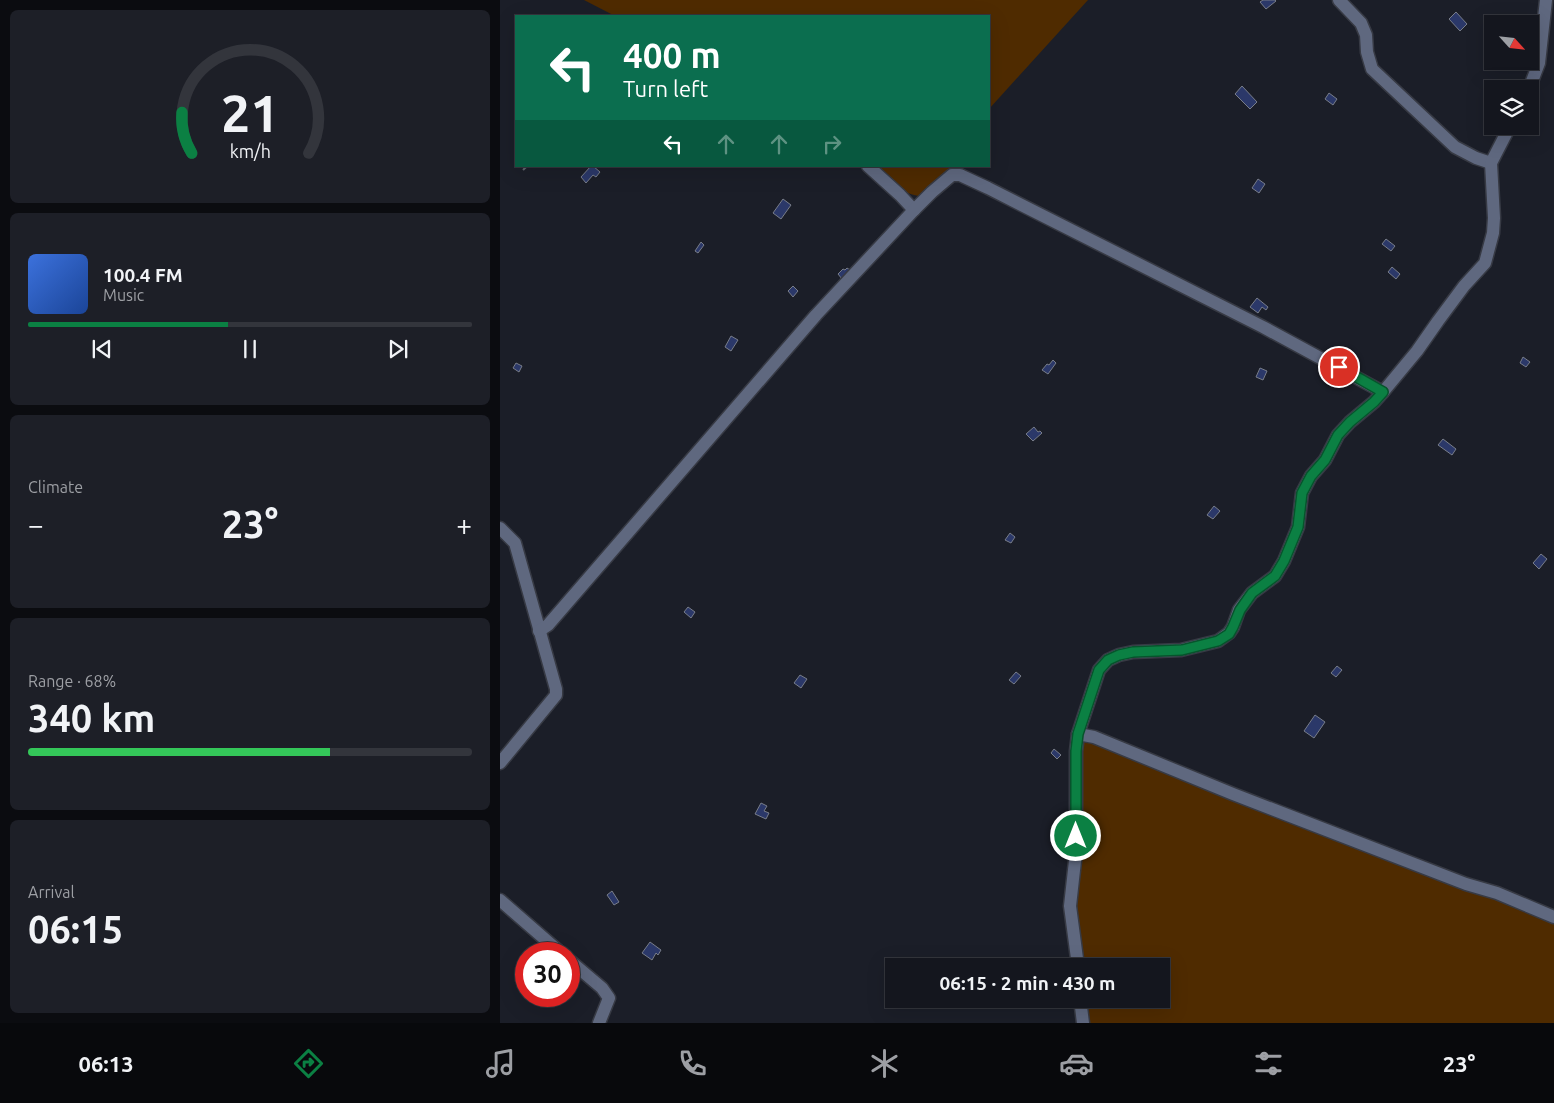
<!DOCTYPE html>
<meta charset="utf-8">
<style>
body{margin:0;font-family:Ubuntu,sans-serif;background:#1d1f27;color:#f1f3f6;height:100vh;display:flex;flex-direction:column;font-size:19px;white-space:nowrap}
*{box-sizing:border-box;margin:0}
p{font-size:16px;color:#9d9fa4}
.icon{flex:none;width:28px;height:28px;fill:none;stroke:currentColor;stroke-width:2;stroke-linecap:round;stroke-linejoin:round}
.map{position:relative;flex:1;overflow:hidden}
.side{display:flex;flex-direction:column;gap:10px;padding:10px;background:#0b0c10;width:500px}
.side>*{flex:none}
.guide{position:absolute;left:15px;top:15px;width:475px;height:152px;border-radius:0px;box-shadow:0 5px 20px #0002,0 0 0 1px #33353c;background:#0b6e4f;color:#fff;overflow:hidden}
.needle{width:32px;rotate:117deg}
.fabs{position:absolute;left:984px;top:15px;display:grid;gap:10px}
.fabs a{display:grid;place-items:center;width:55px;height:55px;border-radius:0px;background:#14161e;box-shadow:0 5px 20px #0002,0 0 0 1px #33353c;font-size:25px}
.speed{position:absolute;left:15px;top:942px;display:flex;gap:10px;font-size:25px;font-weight:700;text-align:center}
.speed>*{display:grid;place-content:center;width:65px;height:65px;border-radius:50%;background:#14161e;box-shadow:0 5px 20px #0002,0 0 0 1px #33353c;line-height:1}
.speed .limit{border:8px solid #d22;background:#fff;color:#111}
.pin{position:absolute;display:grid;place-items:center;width:42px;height:42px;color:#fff;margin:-21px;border:2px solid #fff;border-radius:50%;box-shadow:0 1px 5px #0007}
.me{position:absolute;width:55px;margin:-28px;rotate:0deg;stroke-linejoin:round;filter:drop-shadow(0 0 4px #0008)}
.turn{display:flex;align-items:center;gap:18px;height:105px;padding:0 25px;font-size:22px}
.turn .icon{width:65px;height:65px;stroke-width:2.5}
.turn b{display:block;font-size:35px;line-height:42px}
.lanes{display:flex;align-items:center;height:48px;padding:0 25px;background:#0003;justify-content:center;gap:25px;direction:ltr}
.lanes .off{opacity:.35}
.big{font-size:38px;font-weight:700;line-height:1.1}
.side .tile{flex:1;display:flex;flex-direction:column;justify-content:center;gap:8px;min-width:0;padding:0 18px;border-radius:8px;background:#1d1f27}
.side .dial{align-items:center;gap:0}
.dial svg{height:130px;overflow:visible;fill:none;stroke:#33353c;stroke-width:7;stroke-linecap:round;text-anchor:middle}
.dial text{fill:#f1f3f6;stroke:none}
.song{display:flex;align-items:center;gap:15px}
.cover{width:60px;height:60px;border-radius:8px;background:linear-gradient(135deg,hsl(220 70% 55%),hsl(220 70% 35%))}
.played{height:5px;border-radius:2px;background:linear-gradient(90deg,#0b8043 45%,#33353c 45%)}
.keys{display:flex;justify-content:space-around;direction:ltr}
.heat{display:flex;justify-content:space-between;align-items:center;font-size:28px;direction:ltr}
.charge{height:8px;border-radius:4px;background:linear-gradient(90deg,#34c759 68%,#33353c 0)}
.trip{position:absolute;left:385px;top:958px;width:285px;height:50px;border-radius:0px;background:#14161e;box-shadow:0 5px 20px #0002,0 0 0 1px #33353c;font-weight:700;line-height:50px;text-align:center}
.dock{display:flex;height:80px;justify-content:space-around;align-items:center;background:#08090c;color:#9d9fa4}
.dock .icon{width:35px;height:35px}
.dock .on{color:#0b8043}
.dock b{font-size:22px;color:#f1f3f6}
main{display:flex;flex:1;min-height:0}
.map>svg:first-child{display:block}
.green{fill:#4f2b00}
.building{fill:#2b3869;stroke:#787d89}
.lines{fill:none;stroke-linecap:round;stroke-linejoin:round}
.minor-casing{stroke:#373a44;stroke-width:15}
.path{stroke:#61646d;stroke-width:2;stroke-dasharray:4 2.5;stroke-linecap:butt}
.minor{stroke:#5f687f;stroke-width:12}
.route-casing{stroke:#07532c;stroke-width:12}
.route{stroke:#0b8043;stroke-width:9}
</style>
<main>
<section class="side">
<div class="tile dial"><svg viewBox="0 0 100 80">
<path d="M14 69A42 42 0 1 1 86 69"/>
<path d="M14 69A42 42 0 0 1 8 44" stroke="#0b8043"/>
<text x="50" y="56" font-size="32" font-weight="700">21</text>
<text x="50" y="72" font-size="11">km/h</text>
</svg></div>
<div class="tile">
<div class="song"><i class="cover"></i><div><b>100.4 FM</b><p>Music</p></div></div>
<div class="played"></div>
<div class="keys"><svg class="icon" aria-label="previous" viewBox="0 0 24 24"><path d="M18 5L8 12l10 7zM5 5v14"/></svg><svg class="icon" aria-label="pause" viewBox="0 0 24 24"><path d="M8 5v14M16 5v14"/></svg><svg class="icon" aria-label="next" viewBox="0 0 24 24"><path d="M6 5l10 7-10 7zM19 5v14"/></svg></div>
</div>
<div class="tile"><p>Climate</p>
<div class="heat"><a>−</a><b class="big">23°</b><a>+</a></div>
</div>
<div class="tile"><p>Range · 68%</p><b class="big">340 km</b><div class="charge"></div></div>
<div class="tile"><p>Arrival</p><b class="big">06:15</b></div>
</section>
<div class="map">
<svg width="1054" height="1023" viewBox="0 0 1054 1023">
<rect width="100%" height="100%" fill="#1b1e28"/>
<g class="green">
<polygon points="84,0 588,0 489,109 489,16 115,16"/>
<path d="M374,166H449L450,169L421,196C402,195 387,179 374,166Z"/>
<polygon points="581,741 594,741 1054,921 1054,1023 587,1023 584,999 661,999 661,966 581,966 575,906"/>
</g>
<g class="building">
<polygon points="763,0 775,0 776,1 766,9 760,2"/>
<polygon points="956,12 967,24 960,31 949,19"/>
<polygon points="742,86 757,102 750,109 735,94"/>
<polygon points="829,93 837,99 833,105 825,99"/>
<polygon points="91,166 93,166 100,172 96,177 93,175 86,183 81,177"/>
<polygon points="758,179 765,184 759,193 752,188"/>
<polygon points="283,199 291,205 281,219 273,213"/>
<polygon points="886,239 895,246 891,251 882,244"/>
<polygon points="201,242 204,245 198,253 195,251"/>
<polygon points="892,267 900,274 896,279 888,272"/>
<polygon points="347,268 350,270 342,279 338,274 343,269 345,270"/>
<polygon points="293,286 298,291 293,297 288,291"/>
<polygon points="757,298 768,307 766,310 762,307 758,313 750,307"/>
<polygon points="231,336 238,340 231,351 225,347"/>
<polygon points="1023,357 1030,362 1026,367 1020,363"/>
<polygon points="553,360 556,363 548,374 542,370 547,364 549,365"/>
<polygon points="16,363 22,366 19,372 13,368"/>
<polygon points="760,368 767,371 763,380 756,377"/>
<polygon points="534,427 538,432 540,431 542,433 533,441 526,434"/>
<polygon points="943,439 956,449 952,455 938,445"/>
<polygon points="714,506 720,511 713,519 707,515"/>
<polygon points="510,533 515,537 511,543 505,540"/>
<polygon points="1041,554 1047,559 1039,569 1033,563"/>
<polygon points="188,607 195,612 191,618 184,612"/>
<polygon points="837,666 842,670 836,677 831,673"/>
<polygon points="516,672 521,676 514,684 509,680"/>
<polygon points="300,675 307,679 301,688 294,683"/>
<polygon points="815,715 825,722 814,738 804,731"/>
<polygon points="554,749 561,755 557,759 551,753"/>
<polygon points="261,803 267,806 264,811 269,813 266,819 255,814"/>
<polygon points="112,891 119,902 114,905 107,895"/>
<polygon points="150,942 161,950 158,955 156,953 152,960 142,953"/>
</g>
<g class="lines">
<defs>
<g id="minor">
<polyline points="839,0 861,23 866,35 867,52 872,69 955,147 976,158 991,163"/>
<polyline points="1029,89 1039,63 1046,0"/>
<polyline points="368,166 400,195 414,210"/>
<polyline points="0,528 15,543 56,689 56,695 0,763"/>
<polyline points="39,631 48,625 316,315 414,210 432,192 452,175 460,175 488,188 763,327 883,392"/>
<polyline points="578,734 594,737 733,794 966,884 997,893 1054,917"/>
<polyline points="0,900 62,954"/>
<polyline points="69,960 102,988 109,998 99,1023"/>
<polyline points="578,966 570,906 576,852 576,751 578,734 599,670 608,660 619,655 633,652 681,650 718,641 729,633 733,627 739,610 752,593 775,576 784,561 798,527 802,493 811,476 825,460 838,435 850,422 874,402 883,392 917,351 938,321 964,286 985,263 993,233 994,218 991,163 1010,126"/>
<polyline points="580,999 583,1023"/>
</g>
</defs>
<use href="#minor" class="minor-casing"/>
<polyline class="path" points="23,170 27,166"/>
<use href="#minor" class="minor"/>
</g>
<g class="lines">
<defs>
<polyline id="route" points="576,836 576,751 578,734 599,670 608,660 619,655 633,652 682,650 718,641 729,634 733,627 740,610 752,593 775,576 784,561 798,527 802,493 811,476 825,460 838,435 850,422 874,402 883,392 839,367"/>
</defs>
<use href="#route" class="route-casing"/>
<use href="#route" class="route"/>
</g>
</svg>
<div class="fabs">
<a><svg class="needle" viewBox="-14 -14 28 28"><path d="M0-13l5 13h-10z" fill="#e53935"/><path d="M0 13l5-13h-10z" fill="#9d9fa4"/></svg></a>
<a><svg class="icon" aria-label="layers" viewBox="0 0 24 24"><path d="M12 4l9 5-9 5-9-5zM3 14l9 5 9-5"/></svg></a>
</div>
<div class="speed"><div class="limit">30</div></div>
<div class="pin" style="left:839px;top:367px;background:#d93025"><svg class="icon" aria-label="arrive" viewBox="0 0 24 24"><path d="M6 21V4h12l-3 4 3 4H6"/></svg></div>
<svg class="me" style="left:576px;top:836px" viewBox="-20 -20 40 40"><circle r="17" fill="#0b8043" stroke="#fff" stroke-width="3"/><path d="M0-11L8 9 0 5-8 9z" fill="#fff"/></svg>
<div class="trip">06:15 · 2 min · 430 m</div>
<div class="guide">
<div class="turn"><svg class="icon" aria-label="left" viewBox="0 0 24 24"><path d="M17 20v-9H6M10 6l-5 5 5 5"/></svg><div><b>400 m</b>Turn left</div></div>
<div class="lanes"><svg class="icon" aria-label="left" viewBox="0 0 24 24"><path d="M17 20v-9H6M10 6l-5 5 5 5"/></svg><svg class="icon off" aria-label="ahead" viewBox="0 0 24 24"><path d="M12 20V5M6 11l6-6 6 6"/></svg><svg class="icon off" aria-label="ahead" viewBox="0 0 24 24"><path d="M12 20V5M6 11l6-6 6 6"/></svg><svg class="icon off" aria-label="right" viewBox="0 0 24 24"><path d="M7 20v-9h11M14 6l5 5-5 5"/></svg></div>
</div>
</div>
</main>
<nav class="dock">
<b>06:13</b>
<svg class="icon on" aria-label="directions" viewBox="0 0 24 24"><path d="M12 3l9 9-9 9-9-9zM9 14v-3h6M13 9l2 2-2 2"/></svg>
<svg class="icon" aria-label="music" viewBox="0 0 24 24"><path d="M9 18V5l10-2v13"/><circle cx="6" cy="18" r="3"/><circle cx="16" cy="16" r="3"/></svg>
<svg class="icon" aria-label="phone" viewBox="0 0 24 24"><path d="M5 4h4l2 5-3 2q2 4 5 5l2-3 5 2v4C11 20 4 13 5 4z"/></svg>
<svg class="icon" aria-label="climate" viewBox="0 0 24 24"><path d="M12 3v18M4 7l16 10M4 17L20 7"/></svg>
<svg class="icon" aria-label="car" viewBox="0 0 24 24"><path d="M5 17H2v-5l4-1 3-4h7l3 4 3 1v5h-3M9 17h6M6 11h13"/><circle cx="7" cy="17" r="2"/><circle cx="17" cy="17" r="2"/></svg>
<svg class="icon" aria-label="filters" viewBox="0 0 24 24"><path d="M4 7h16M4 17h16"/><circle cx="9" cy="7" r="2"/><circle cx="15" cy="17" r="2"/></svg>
<b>23°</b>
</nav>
